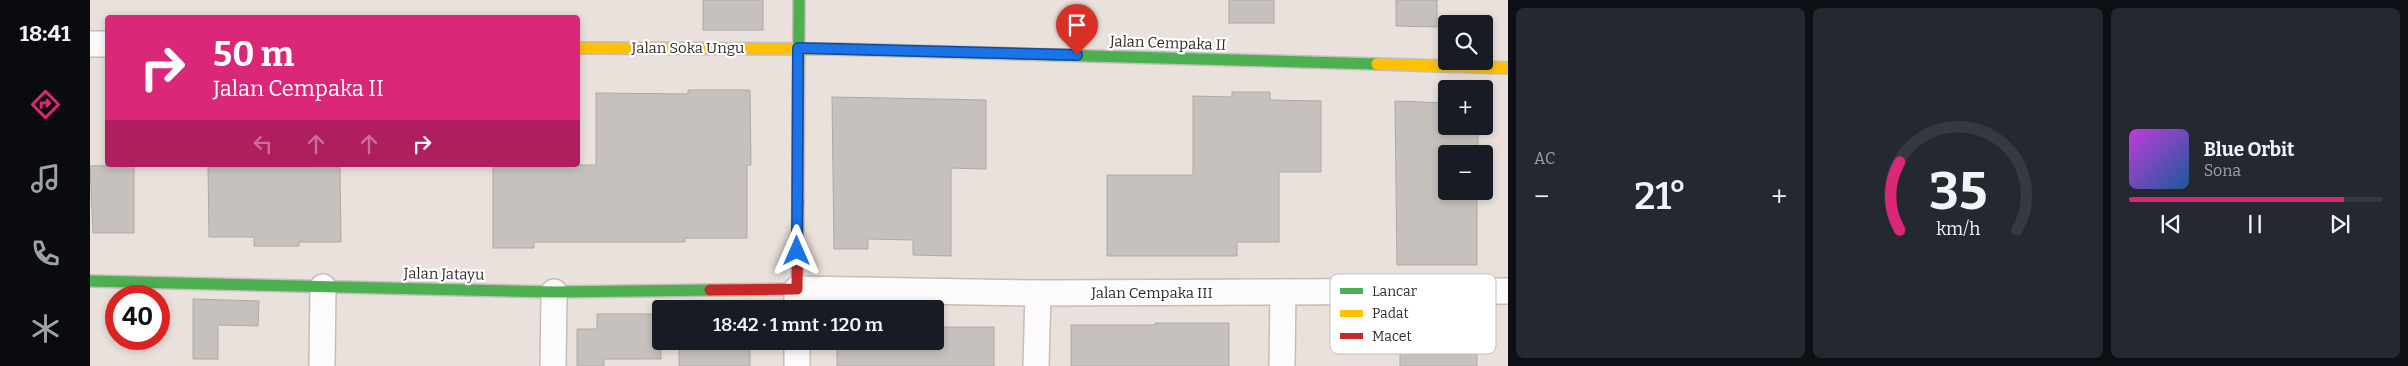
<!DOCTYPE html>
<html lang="id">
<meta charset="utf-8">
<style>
body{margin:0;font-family:Bitter,serif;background:#242831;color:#f1f3f6;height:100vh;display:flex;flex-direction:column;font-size:19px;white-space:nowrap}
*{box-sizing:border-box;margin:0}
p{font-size:16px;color:#9ea1a6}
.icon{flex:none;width:28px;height:28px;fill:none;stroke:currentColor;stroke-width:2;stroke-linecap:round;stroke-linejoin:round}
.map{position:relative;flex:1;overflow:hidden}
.drawer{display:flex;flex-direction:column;gap:8px;padding:8px;background:#0d0f14;width:900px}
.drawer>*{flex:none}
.banner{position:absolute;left:15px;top:15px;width:475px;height:152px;border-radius:5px;box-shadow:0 2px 8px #0003;background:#db2777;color:#fff;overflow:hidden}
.fabs{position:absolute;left:1348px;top:15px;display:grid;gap:10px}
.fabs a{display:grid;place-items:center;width:55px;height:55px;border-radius:5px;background:#171b24;box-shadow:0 2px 8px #0003;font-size:25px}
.speed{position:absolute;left:15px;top:285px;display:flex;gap:10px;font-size:25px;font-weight:700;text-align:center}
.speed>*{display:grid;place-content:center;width:65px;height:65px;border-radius:50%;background:#171b24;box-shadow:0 2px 8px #0003;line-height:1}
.speed .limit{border:8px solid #d22;background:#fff;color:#111}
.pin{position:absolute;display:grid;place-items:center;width:42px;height:42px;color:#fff;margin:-51px -21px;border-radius:50% 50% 50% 0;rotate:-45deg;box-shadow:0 0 5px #0007}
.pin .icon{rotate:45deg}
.me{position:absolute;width:55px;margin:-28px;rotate:0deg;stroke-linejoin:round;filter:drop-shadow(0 0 4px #0008)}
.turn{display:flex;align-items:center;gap:18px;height:105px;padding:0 25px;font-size:22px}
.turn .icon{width:65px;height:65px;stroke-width:2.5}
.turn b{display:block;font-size:35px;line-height:42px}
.lanes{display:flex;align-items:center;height:48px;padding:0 25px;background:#0003;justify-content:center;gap:25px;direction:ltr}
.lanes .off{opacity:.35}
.big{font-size:38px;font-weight:600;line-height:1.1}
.drawer .widget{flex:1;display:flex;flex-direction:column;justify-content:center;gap:8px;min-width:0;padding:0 18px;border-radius:8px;background:#242831}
.drawer .dial{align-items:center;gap:0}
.dial svg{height:130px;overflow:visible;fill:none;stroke:#363941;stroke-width:7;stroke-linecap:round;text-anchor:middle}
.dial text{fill:#f1f3f6;stroke:none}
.song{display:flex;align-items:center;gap:15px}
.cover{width:60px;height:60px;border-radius:8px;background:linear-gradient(135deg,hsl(290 70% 55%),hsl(210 70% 35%))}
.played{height:5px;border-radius:2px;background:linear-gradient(90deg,#db2777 85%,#363941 85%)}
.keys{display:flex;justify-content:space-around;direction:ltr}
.heat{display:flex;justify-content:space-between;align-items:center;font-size:28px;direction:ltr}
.drawer .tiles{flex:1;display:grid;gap:8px;grid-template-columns:repeat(3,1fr)}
.trip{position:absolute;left:562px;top:300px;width:292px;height:50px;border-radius:5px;background:#171b24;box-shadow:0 2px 8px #0003;font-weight:600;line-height:50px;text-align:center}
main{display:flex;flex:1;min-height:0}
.tabs{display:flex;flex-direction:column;width:90px;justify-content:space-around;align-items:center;background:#090b0e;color:#9ea1a6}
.tabs .icon{width:35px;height:35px}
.tabs .selected{color:#db2777}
.tabs b{font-size:22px;color:#f1f3f6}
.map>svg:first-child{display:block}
.building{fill:#c7c1bd;stroke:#b0a8a4}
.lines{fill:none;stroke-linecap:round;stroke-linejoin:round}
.street-casing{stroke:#c4bdb9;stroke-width:28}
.fast-casing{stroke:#c4bdb9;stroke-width:14}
.slow-casing{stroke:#c4bdb9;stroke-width:14}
.jam-casing{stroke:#c4bdb9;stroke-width:14}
.street{stroke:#fcfafa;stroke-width:25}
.fast{stroke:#4caf50;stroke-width:11}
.slow{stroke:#ffc107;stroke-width:11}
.jam{stroke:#c62828;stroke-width:11}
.route-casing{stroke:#114b97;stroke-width:12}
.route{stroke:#1a73e8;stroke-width:9}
.labels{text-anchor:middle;stroke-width:4.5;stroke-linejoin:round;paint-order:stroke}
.street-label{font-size:15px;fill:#322c28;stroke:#fff}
.key{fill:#fff;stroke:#c2c0be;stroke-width:1}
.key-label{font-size:14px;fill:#322c28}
</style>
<main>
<nav class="tabs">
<b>18:41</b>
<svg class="icon selected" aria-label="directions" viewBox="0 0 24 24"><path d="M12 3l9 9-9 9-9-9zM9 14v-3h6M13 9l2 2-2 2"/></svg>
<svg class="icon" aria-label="music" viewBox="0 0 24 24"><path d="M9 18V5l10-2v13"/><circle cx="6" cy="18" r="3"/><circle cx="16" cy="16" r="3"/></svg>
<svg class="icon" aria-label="phone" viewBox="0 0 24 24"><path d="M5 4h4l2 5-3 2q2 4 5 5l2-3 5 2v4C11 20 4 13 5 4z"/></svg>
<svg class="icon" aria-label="climate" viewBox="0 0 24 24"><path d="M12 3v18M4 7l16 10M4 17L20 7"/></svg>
</nav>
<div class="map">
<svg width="1418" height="366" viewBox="0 0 1418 366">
<rect width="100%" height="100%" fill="#eae1dc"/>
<g class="building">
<rect x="613" y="0" width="60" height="30"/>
<rect x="1139" y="0" width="45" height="23"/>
<polygon points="1306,0 1347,0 1347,27 1306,26"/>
<polygon points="598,90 660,90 661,165 657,165 657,238 595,238 595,242 444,242 444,248 403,248 403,165 506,165 506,93 598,94"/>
<polygon points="1142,92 1180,92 1180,100 1231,101 1231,172 1189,172 1189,242 1147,242 1147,256 1017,256 1017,175 1103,175 1103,96 1142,97"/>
<polygon points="742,97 896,100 896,169 861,168 861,256 823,255 823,240 778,239 778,249 744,249"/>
<polygon points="1305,101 1356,103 1356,126 1388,126 1388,154 1356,154 1356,191 1387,191 1387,265 1307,265"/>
<polygon points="44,165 44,233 3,233 0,166"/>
<polygon points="118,165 250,167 251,242 209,242 209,246 164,246 164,237 119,237"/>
<polygon points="103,299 169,301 168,326 128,325 128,359 103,359"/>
<polygon points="507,314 571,314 571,359 514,359 514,366 487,366 487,329 507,329"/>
<polygon points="1065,323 1139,323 1139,366 981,366 981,325 1065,325"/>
<polygon points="846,327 904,327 904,366 747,366 747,341 846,341"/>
<rect x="1310" y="330" width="77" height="36"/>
<rect x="589" y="341" width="71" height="25"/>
</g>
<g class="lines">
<defs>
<g id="street">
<polyline points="0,44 18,44"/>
<polyline points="707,309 707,289 948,293 1418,291"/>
<polyline points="232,366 233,287"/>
<polyline points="463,366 464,292"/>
<polyline points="707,366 707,341"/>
<polyline points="946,366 948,293"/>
<polyline points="1192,366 1193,292"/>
</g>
<g id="fast">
<polyline points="746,49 1287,64"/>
<polyline points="708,201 709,0"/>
<polyline points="0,281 464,292 620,290"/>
</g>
<g id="slow">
<polyline points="488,48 746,49"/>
<polyline points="1287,64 1418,68"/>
</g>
<polyline id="jam" points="620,290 707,289 708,201"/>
</defs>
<use href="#street" class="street-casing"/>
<use href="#fast" class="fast-casing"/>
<use href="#slow" class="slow-casing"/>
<use href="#jam" class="jam-casing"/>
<use href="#street" class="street"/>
<use href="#fast" class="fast"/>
<use href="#slow" class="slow"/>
<use href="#jam" class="jam"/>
</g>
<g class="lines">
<defs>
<polyline id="route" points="707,251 708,48 987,55"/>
</defs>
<use href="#route" class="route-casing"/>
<use href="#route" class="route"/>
</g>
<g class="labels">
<g class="street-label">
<text transform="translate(1078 43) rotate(2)" y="5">Jalan Cempaka II</text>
<text x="598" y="53">Jalan Soka Ungu</text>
<text transform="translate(354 274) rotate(1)" y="5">Jalan Jatayu</text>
<text x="1062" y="298">Jalan Cempaka III</text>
</g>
</g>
<rect x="1240" y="274" width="166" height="80" rx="8" class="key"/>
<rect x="1250" y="288" width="23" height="6" fill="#4caf50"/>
<rect x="1250" y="310" width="23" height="7" fill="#ffc107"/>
<rect x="1250" y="333" width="23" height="6" fill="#c62828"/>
<g class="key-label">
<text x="1282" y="296">Lancar</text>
<text x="1282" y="318">Padat</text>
<text x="1282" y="341">Macet</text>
</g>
</svg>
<div class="fabs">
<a><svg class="icon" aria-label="search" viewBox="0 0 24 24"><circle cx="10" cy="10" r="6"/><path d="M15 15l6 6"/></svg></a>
<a>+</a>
<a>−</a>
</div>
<div class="speed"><div class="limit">40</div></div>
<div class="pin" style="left:987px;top:55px;background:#d93025"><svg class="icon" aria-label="arrive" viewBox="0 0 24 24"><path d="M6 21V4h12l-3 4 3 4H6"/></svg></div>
<svg class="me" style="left:707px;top:251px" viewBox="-20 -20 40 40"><path d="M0-17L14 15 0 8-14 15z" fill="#1a73e8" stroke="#fff" stroke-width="4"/></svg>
<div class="trip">18:42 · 1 mnt · 120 m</div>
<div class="banner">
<div class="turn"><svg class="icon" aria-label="right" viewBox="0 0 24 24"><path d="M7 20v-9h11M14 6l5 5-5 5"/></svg><div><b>50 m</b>Jalan Cempaka II</div></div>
<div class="lanes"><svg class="icon off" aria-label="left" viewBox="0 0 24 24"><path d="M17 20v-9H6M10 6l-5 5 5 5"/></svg><svg class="icon off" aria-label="ahead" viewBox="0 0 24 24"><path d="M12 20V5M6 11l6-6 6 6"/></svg><svg class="icon off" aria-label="ahead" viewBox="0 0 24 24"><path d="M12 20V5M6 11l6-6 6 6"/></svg><svg class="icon" aria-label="right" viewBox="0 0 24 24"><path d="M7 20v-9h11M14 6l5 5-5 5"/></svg></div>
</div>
</div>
<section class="drawer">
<div class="tiles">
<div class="widget"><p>AC</p>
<div class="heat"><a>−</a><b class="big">21°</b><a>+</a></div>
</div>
<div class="widget dial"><svg viewBox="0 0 100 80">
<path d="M14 69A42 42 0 1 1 86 69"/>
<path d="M14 69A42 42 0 0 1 14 27" stroke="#db2777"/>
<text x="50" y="56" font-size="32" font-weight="700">35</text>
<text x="50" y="72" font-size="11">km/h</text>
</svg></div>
<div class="widget">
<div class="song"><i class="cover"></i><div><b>Blue Orbit</b><p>Sona</p></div></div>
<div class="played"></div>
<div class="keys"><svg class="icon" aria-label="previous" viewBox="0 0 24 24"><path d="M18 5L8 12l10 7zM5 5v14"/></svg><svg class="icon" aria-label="pause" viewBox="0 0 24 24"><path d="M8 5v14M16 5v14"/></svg><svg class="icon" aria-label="next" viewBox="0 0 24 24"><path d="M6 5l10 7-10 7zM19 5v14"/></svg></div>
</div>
</div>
</section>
</main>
